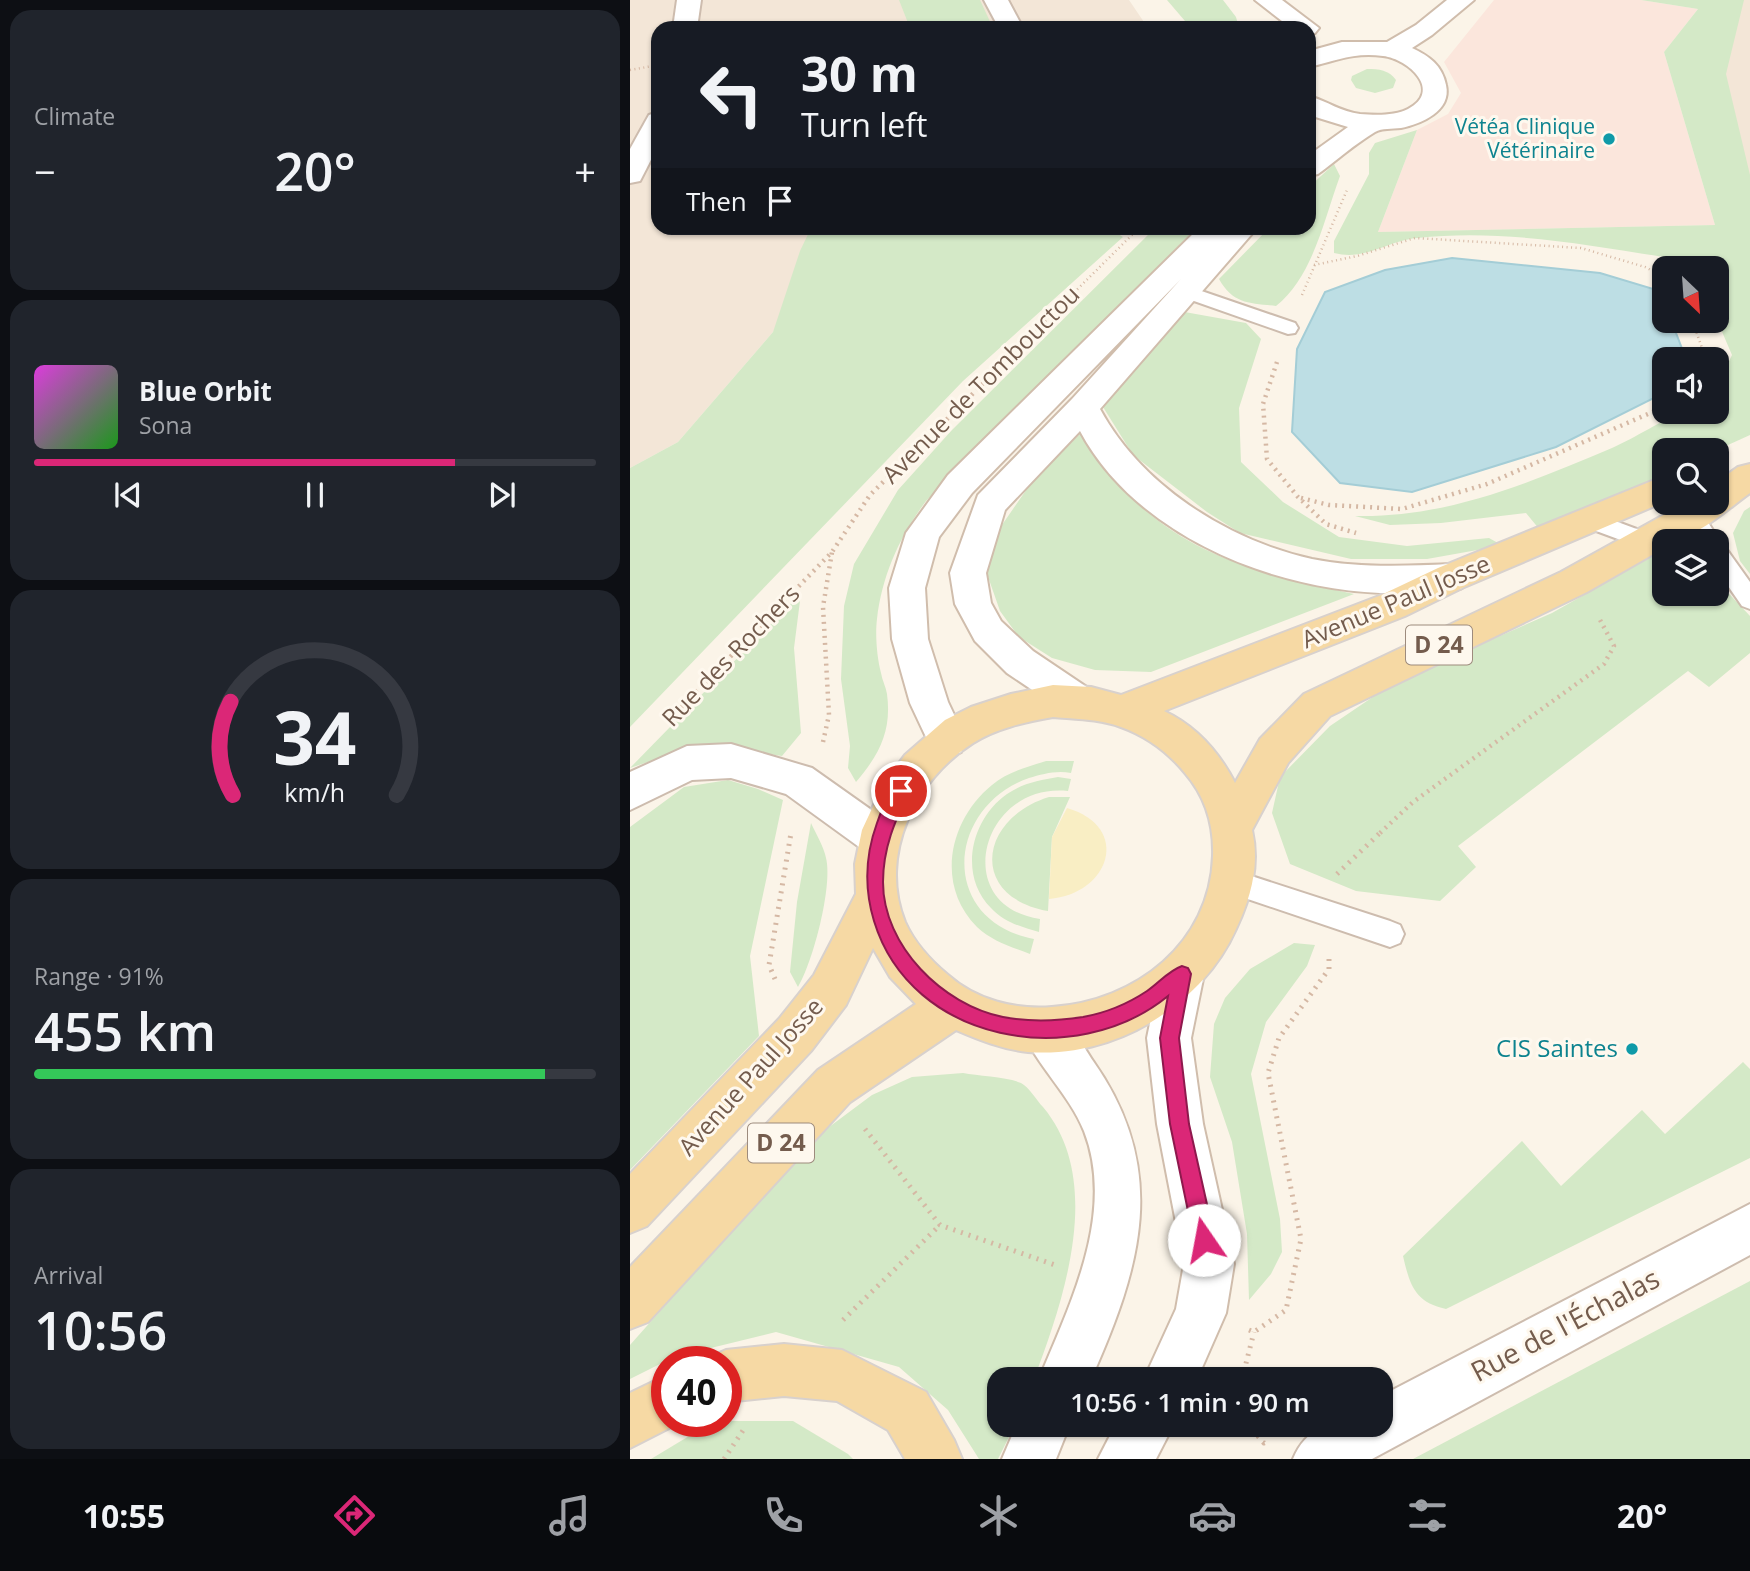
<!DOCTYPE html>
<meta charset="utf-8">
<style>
body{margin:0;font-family:"Open Sans",sans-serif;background:#20242c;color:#f1f3f6;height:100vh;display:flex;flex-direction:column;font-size:26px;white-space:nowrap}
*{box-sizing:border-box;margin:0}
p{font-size:23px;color:#9ea1a6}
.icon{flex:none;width:38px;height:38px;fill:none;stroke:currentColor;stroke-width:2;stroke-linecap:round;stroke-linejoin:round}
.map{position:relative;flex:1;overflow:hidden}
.drawer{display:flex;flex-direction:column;gap:10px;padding:10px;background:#0d0f14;width:630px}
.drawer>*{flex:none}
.hud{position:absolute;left:21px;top:21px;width:665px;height:214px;border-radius:21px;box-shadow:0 2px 5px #0004;background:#171b24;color:#f1f3f6;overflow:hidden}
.needle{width:46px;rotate:155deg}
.tools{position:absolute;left:1022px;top:256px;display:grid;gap:14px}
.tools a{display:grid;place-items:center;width:77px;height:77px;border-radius:14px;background:#171b24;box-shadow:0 2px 5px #0004;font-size:35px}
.speed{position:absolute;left:21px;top:1346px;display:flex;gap:14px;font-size:35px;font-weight:700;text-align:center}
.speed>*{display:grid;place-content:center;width:91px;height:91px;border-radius:50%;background:#171b24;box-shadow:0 2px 5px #0004;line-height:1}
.speed .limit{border:10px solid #d22;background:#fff;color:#111}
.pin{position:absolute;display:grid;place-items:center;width:60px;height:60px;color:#fff;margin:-30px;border:4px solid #fff;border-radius:50%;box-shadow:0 2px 7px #0007}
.me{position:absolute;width:77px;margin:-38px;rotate:348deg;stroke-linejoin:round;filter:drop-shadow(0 0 5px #0008)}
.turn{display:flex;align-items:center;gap:24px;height:147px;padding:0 35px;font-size:32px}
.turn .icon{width:91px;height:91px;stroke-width:2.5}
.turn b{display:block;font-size:49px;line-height:60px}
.then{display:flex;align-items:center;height:66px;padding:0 35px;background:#0003;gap:14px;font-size:26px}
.big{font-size:52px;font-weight:600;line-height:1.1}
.drawer .tile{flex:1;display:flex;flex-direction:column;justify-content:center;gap:10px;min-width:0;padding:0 24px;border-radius:21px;background:#20242c}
.drawer .dial{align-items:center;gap:0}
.dial svg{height:182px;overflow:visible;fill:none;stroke:#363941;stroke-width:7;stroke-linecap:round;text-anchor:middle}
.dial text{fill:#f1f3f6;stroke:none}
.song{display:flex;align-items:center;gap:21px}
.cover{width:84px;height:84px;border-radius:10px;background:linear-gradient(135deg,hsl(300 70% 55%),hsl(120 70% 35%))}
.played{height:7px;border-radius:4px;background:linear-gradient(90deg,#db2777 75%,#363941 75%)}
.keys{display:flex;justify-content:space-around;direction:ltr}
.heat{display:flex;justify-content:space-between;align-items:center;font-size:38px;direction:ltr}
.charge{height:10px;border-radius:5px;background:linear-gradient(90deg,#34c759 91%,#363941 0)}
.trip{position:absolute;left:357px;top:1367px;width:406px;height:70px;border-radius:21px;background:#171b24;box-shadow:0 2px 5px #0004;font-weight:600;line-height:70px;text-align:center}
.dock{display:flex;height:112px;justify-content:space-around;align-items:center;background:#090b0e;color:#9ea1a6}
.dock .icon{width:49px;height:49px}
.dock .active{color:#db2777}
.dock b{font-size:32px;color:#f1f3f6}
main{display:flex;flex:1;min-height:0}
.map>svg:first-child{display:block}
.residential{fill:#f3e6d7}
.commercial{fill:#fbe6dc}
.green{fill:#d4e9c7}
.sand{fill:#f9eec4}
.water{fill:#bddee4;stroke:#a4cdd6;stroke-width:2}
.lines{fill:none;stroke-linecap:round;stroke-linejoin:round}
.lane-casing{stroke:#cdbcae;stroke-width:4}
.street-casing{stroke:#cdbcae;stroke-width:4}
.secondary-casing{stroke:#d0bdac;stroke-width:4}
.primary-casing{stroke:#d8d1cd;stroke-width:4}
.path-far2{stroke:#d5b8a4;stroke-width:2.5;stroke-dasharray:1 3.5;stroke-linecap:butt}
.path-far1{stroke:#d5b8a4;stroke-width:4.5;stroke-dasharray:2 5;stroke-linecap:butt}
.path{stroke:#d5b8a4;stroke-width:5;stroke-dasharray:2 6;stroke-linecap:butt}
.lane{fill:#fff;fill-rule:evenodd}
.street{fill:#fff;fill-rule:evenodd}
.secondary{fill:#fff;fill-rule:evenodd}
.primary{fill:#f6d9a4;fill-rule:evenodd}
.route{fill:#db2777;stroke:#8e194d;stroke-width:2}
.culture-dot{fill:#0f9aa8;stroke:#fef8ee;stroke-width:2.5}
.labels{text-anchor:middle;stroke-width:6;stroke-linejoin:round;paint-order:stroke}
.far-culture-label{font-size:21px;fill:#0d838f;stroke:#fef8ee;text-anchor:end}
.shield{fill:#fef8ee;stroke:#9d8b7d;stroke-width:2}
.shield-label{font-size:23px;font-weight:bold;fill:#745c4d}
.street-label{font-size:24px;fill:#745c4d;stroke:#fef8ee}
.culture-label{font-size:24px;fill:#0d838f;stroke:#fef8ee;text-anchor:end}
.near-street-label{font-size:28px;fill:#745c4d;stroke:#fef8ee}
</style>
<main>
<section class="drawer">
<div class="tile"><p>Climate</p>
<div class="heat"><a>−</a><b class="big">20°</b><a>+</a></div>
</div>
<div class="tile">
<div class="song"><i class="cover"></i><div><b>Blue Orbit</b><p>Sona</p></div></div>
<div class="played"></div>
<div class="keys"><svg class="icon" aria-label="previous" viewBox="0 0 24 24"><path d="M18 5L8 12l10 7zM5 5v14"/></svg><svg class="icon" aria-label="pause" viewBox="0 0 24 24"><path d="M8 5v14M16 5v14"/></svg><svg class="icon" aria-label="next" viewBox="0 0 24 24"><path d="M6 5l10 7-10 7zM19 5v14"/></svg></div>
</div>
<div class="tile dial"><svg viewBox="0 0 100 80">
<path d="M14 69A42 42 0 1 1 86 69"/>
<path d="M14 69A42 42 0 0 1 13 28" stroke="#db2777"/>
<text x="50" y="56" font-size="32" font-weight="700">34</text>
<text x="50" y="72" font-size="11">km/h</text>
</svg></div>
<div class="tile"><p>Range · 91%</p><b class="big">455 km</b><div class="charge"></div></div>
<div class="tile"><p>Arrival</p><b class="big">10:56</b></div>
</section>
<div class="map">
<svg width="1120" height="1459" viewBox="0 0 1120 1459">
<rect width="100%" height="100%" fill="#fbf4e8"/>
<g class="residential">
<polygon points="0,0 499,0 518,28 28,28 28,228 196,228 143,332 48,442 0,468"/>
<polygon points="1102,0 1120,0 1120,179 1080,40"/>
</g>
<polygon class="commercial" points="864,0 1011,0 1068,9 1034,52 1085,225 748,232 787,130 818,114 831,93 814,62"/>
<g class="green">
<polygon points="269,0 350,0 363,28 280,28"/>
<polygon points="537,0 593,0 606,17 609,28 561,28"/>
<path d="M1011,0H1114L1096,74L1120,175V435L1087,450H1034V474L910,530L896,513L811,523L760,525L725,516C817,518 899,483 982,448C1005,438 1033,419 1055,412C1064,409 1077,411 1087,411V386L1102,355L1087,320V268H1048L1034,257C952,244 870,229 787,238C756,241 736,261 704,253V241L739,174V153L745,143L787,130L748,232L1085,225L1034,52L1068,9Z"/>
<path d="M737,69C749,69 759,70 766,80L763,88L745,93L726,88L721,80L722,76Z"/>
<path d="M704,164L710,176C694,219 683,277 646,306C619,303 603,304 589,279L639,228H679V187Z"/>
<polygon points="181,228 478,228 493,237 333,381 0,727 0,468 48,442 143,332 170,251"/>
<path d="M525,228H566L296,501C270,536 252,575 247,619C245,635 247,658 251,673C252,680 256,687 257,694C262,731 249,755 226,782L218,768L220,746L211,679L214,606L224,564L268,490L321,431Z"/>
<polygon points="549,311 616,323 631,339 609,408 611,462 653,502 709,537 777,546 859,538 868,543 853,549 797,559 721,559 610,533 577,512 503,455 473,407 478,391"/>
<path d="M455,429C464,446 473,466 485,480C552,557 630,573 724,594L521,672L465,670L422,658L389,637L370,611L356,571L365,535L401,483Z"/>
<polygon points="1120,507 1120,574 1110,561 1103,533 1114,511"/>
<polygon points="1023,556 1034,560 1034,593 1087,593 1087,581 1120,616 1120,653 1079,687 1058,671 828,846 846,867 810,901 726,891 660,864 642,813 650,777 700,726 765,682 922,613"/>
<polygon points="171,593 164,648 171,733 152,756 105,749 51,751 0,768"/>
<path d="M416,761H444L441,773C427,770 412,774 399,778C315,808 309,921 404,939L400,954C381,947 362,941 347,927C305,885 319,820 362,785C377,772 398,767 416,761Z"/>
<path d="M428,777L441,779L438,791C351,782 319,906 410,919L409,932C391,927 374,922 361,908C328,875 341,819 377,794C393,783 410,780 428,777Z"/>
<polygon points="98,780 128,789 153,800 120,956 129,1036 0,1170 0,827 54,787"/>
<path d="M419,797H440L422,837L418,911C339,897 348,819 419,797Z"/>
<path d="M181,823C186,834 194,847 196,858C203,886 183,962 168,987L160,972L167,902Z"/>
<polygon points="664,943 685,945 677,966 636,1022 621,1074 650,1219 652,1252 641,1274 619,1300 617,1234 602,1142 580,1077 584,1024 595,998 620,969"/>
<path d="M1113,1062L1120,1069V1158L816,1309C785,1302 780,1286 773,1256L892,1141L931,1186L1012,1110L1035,1134Z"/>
<path d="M333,1073C348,1076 378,1077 391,1083C399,1087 407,1101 413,1107C475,1181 434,1299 404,1379H369V1424L385,1425L368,1459H349L318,1410L269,1367L146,1332L44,1357L0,1379V1345L183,1139L242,1095L282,1077Z"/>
<polygon points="1120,1281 1120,1459 783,1459"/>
<polygon points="84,1421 163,1421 218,1454 223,1459 21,1459"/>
</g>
<path class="sand" d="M437,808C502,827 480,894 419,899L422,837Z"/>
<polygon class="water" points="822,258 970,273 1030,291 1034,303 1034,320 1041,320 1056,359 1034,359 1034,393 926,447 782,492 710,483 662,432 667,349 695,292 755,270"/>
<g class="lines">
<defs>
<g id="lane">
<polygon points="554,285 665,323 668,328 665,333 658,334 547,295 545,291 547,287"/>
<polygon points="1062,508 1070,510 1090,541 1088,545 1095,547 1120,582 1120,609 1112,606 1087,570 1087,541 1067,541 1051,516 1054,510"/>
<polygon points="958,511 1039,541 1034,541 1034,556 950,525 947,519 950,513"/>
<polygon points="603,870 760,921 770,925 774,934 770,943 760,947 603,894 594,891 590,882 594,873"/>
</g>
<g id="street">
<polygon points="47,0 71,0 67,28 43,28"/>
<polygon points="354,0 378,0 393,28 369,28"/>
<polygon points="28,112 28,146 10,181 0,183 0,149 19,115"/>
<polygon points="101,744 182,768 264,826 270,839 264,852 250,858 236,852 156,794 101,778 62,780 0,810 0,772 57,746"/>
<path d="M1120,1204V1255L742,1459H663C680,1418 712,1424 751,1424V1396Z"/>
</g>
<g id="secondary">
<polygon points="625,0 652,0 689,28 685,33 679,35 679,28 661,28"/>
<path d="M817,0H844L802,35L782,48C799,56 812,65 816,85C822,111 791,124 771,128C762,129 752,128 745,132C725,144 707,160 688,174L679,176V155L718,127L679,115V96C697,101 711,112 730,114C745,115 765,116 778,109C813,91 779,59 753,56C723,52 706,61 679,67V51L712,42H757L786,25Z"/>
<path d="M569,228H627L470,409C511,485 597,540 682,559C727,568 774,566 820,564L832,568L838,578L832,588C814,594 794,593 774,593C656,596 508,540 450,431L375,510L356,573L361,603L371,621L403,651L461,690L467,701L461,712L448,717L435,712L377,673L345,641L325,604L320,573L348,495L442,399L551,279L342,493L309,537L295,588L298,639L318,702L336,740L331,752L317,757L303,752L280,703L262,639L259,588L276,533L318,475Z"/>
<polygon points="552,953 567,959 574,974 561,1038 573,1124 604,1264 596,1313 567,1379 514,1379 546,1309 554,1264 527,1124 517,1038 530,974 537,959"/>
<path d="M414,1008C418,1010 425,1011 429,1014C440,1022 455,1049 463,1061C540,1170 511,1267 461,1379H409C440,1304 486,1213 454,1131C439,1094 407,1066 392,1030L398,1014Z"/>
<polygon points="387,1424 440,1424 426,1459 372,1459"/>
<polygon points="486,1424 544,1424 526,1459 468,1459"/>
</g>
<g id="primary">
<path d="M1120,464V493C1096,510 1064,541 1034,541V548L957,592L700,716L658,763L622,830C630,865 621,897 606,929C572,1006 483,1059 398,1052C372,1049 349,1040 326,1030L220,1102L18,1322L0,1329V1267L188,1070L286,1004L260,977L243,948L216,1005L181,1051L17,1226L0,1233V1174L149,1019L184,975L226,894L225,864L232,830L253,785L275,755L315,720L341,707L381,694L423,685L461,687L491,695L749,596L808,568L1034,476V502L832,588L775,616L534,711C566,726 589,752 605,783L630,739L674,694L931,572L1057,502H1087V482L1108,467ZM423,717C446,719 469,719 491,727C516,736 538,752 555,773C575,796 584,824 583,856C580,944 506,1001 422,1007C385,1010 346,1000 318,975C301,961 284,942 275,922C248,855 285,780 343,743C367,728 395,722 423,717Z"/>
<polygon points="154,1344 212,1350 296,1392 324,1440 332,1459 275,1459 258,1430 207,1401 154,1396 96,1402 96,1362 76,1362 78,1358 96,1350"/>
<polygon points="37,1375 37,1421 53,1421 0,1448 0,1393"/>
</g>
</defs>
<use href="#lane" class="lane-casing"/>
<use href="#street" class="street-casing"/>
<use href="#secondary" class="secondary-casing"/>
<use href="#primary" class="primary-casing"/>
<g class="path-far2">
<polyline points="0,70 28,65"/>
<polyline points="500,228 506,230"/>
<polyline points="684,265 727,256 785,238 951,248 1015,267 1034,277"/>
<polyline points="672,295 717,190"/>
<polyline points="1062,320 1076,359"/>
<polyline points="377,359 509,228"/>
</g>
<g class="path-far1">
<polyline points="647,362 633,404 637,459 668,497 696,524 726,533"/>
<polyline points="671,498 699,505 772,509 857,484 1034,407"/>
<polyline points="37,722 202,552 240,495 379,358"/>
<polyline points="193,742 199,715 193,607 202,552"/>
<polyline points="750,833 783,802 974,664 984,646 969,618"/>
</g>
<g class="path">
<polyline points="707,874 752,831"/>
<polyline points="145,979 139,965 161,833"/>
<polyline points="235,1129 310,1225 425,1265"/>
<polyline points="213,1320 310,1225"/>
<polyline points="619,1330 624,1332 656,1310 671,1239 638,1073 649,1038 699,969 699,956"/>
<polyline points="612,1379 624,1332"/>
<polyline points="617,1424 634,1443 638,1441"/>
<polyline points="94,1459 114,1429"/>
</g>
<use href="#lane" class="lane"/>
<use href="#street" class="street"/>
<use href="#secondary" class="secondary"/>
<use href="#primary" class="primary"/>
</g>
<path class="route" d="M271,783L277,785L279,791C265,821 253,848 253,882C253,946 313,1005 373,1017C399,1022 427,1021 453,1017C475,1013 499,1003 517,991C529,983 538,971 552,966L558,968L561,974L549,1038L559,1124L585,1240L582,1248L574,1251L567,1248L564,1240L540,1124L530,1038L538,996C445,1072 281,1043 244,921C234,888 235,856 247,823C252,810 257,789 271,783Z"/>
<g class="culture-dot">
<circle cx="979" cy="139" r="7"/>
<circle cx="1002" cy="1049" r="7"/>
</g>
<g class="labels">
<g class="far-culture-label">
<text x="965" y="134">Vétéa Clinique<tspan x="965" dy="24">Vétérinaire</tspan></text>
</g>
<g class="shield">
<rect x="776" y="625.5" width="66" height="39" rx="5"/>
<rect x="118" y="1123.5" width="66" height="39" rx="5"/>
</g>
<g class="shield-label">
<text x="809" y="653">D 24</text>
<text x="151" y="1151">D 24</text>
</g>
<g class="street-label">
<text transform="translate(351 385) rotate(-45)" y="8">Avenue de Tombouctou</text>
<text transform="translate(766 602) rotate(-23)" y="8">Avenue Paul Josse</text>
<text transform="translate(101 656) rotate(-46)" y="8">Rue des Rochers</text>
<text transform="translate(121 1077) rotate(-48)" y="8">Avenue Paul Josse</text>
</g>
<g class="culture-label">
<text x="988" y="1057">CIS Saintes</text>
</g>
<g class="near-street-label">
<text transform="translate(935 1325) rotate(-28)" y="10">Rue de l'Échalas</text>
</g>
</g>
</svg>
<div class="tools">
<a><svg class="needle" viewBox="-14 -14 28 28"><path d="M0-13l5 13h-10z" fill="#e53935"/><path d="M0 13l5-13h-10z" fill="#9ea1a6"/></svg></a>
<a><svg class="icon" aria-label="sound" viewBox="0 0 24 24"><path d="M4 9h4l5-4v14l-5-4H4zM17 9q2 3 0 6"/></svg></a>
<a><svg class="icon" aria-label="search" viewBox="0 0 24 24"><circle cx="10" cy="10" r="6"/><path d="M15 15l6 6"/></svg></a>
<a><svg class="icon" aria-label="layers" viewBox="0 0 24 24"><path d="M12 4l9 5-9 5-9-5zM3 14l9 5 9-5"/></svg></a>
</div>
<div class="speed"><div class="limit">40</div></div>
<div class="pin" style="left:271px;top:791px;background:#d93025"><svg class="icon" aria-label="arrive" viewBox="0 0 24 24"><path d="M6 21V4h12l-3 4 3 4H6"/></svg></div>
<svg class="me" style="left:574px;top:1240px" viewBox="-20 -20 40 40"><circle r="19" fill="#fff"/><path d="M0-13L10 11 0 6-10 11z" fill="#db2777"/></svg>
<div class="trip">10:56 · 1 min · 90 m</div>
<div class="hud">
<div class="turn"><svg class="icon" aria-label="left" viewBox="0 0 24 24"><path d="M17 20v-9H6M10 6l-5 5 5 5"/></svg><div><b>30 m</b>Turn left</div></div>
<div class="then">Then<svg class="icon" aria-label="arrive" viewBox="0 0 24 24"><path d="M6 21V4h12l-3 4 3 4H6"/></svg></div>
</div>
</div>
</main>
<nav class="dock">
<b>10:55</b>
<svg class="icon active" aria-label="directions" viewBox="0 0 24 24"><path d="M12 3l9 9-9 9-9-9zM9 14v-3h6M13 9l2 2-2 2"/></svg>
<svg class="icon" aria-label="music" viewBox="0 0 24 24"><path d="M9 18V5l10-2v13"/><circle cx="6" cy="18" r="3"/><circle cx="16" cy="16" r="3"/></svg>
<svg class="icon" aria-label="phone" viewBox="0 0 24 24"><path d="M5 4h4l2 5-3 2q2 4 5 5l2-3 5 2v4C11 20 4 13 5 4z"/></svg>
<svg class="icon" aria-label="climate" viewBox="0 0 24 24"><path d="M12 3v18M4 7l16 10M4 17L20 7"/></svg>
<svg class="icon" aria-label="car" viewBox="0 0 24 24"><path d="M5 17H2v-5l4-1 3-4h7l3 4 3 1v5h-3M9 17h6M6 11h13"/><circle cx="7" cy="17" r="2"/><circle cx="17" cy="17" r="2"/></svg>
<svg class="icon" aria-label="filters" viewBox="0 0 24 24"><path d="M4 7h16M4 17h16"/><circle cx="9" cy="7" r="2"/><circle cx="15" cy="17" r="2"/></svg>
<b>20°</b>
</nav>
